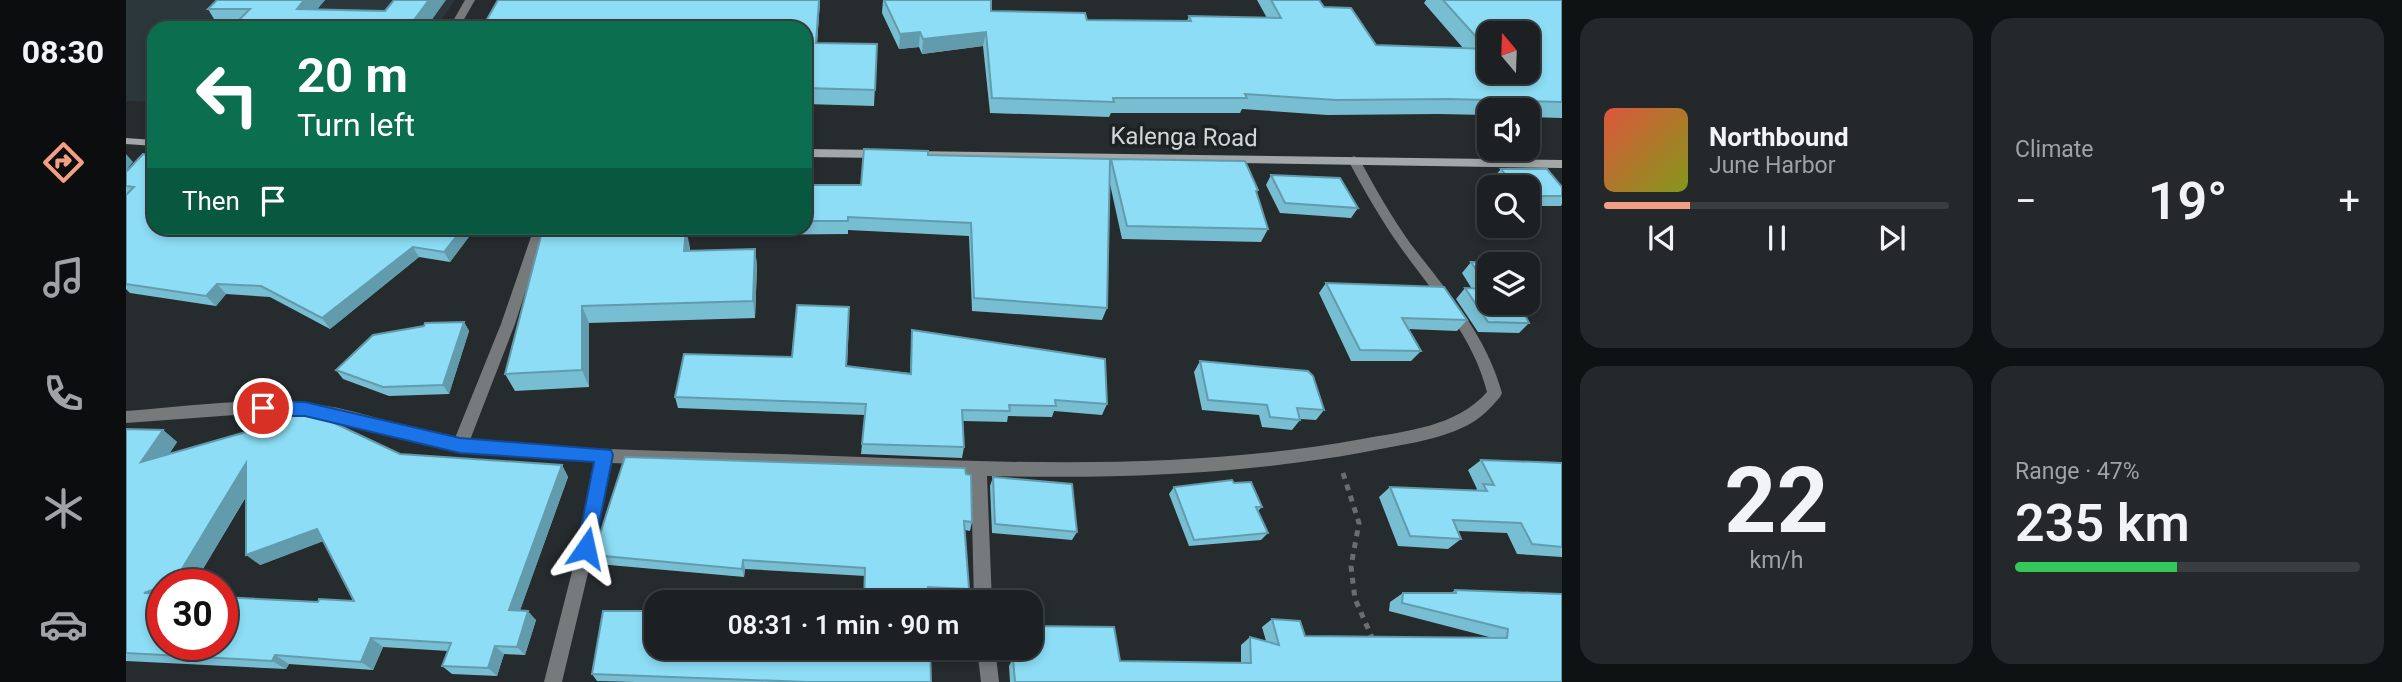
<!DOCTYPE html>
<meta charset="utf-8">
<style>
body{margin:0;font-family:Roboto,sans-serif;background:#25282a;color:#f1f3f6;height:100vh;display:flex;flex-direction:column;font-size:26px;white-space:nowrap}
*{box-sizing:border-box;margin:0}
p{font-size:23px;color:#a0a3a5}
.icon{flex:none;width:38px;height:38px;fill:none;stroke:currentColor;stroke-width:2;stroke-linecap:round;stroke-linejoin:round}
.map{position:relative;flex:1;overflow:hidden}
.sheet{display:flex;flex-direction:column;gap:18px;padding:18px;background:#0f1213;width:840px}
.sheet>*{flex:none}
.hud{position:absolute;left:21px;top:21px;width:665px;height:214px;border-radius:21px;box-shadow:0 4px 10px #0003,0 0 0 2px #3a3e40;background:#0b6e4f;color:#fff;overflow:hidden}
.needle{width:46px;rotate:341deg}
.fabs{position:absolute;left:1351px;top:21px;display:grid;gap:14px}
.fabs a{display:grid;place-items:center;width:63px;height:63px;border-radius:14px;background:#1c2022;box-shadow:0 4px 10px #0003,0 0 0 2px #3a3e40;font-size:35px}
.speed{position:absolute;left:21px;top:569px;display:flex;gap:14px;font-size:35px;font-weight:700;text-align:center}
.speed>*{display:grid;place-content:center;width:91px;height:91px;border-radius:50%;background:#1c2022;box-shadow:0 4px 10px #0003,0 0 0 2px #3a3e40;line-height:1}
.speed .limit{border:10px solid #d22;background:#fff;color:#111}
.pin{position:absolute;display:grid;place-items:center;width:60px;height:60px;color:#fff;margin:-30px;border:4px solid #fff;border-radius:50%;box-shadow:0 2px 7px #0007}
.me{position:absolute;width:77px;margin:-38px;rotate:11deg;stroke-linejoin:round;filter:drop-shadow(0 0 5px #0008)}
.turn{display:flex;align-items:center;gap:24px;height:147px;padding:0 35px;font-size:32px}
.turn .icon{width:91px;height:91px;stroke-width:2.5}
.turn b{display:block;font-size:49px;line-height:60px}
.then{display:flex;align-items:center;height:66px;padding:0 35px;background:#0003;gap:14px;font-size:26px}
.big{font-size:52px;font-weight:600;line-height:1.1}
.sheet .widget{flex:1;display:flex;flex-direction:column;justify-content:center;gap:10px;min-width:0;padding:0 24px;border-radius:21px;background:#25282a}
.sheet .dial{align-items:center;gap:0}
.dial b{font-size:91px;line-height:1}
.song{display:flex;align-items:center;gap:21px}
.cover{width:84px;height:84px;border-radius:10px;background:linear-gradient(135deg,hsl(10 70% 55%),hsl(70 70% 35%))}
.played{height:7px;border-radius:4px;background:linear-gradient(90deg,#f39f83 25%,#3a3e40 25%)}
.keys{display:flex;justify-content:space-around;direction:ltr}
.heat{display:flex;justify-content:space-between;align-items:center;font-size:38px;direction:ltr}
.charge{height:10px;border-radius:5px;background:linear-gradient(90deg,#34c759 47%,#3a3e40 0)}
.sheet .tiles{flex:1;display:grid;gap:18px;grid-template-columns:repeat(2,1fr)}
.trip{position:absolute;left:518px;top:590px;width:399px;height:70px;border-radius:21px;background:#1c2022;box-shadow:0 4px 10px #0003,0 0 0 2px #3a3e40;font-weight:600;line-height:70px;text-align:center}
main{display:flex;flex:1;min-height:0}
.tabs{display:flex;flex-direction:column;width:126px;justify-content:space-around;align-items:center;background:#0b0d0e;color:#a0a3a5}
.tabs .icon{width:49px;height:49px}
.tabs .current{color:#f39f83}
.tabs b{font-size:32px;color:#f1f3f6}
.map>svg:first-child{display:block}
.built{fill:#2b373b}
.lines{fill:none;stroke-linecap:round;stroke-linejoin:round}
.path{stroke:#6a6e70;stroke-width:5;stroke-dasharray:6 6;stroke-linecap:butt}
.service{fill:#777a7b;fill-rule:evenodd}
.minor{fill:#777a7b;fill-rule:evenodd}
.secondary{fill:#a3a7a8;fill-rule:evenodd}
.wall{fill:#78bed3;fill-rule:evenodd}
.shaded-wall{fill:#629bac}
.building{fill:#8cddf5;stroke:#629bac;stroke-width:2;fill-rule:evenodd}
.route{fill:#1a73e8;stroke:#114b97;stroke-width:2}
.labels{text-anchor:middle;stroke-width:7;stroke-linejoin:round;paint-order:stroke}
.street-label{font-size:24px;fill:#d4d7d8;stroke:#1d2223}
</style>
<main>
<nav class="tabs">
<b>08:30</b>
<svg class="icon current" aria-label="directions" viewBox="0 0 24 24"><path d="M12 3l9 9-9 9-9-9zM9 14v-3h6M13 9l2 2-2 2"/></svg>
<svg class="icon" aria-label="music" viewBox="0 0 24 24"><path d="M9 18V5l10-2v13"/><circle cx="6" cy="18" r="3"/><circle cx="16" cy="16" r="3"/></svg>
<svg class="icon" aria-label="phone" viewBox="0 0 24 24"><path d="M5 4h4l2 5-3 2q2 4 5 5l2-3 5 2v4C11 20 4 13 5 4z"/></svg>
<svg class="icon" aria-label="climate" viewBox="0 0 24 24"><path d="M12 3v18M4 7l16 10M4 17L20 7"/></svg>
<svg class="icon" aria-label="car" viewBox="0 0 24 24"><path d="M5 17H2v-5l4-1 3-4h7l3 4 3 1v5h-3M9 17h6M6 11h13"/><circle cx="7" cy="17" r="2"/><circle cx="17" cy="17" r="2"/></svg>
</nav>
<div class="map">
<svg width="1436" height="682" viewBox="0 0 1436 682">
<rect width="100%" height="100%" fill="#262b2d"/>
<polygon class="built" points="0,0 329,0 310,28 28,28 28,102 0,101"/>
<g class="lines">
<polyline class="path" points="1217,473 1233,523 1225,566 1229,599 1248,642"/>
<polygon class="service" points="339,0 349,0 333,28 323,28"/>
<g class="minor">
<path d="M1228,156L1234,160C1249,188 1265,216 1284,243C1320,290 1360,334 1376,393L1374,397C1365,408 1355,418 1342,425C1311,441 1273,445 1239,452C1114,475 988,479 861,476L866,602H848L845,475L484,463L468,548L436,682H418L452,548L469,462L334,453L216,421L174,415H109L0,423V411C64,406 130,396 194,405C240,411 283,431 329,438L375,324L408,228H420L389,324L344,440C448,450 551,451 656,454C849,461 1044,474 1236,439C1280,431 1330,427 1361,392C1347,336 1308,294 1275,248C1255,220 1238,190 1222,160Z"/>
<polygon points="851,648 869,648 873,682 855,682"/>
</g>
<g class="secondary">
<polygon points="0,138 28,140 28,146 0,144"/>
<polygon points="679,149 755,150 761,154 755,158 679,157"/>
<polygon points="785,151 1436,160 1436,168 781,158 779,155"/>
</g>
</g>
<g class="wall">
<polygon points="199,0 191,9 300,28 91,24 82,9"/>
<polygon points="372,0 694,0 691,43 751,44 748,106 679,104 679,28"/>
<polygon points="757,0 865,0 865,11 961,20 1061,21 1063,16 1141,18 1131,0 1193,0 1198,7 1250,45 1337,48 1298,3 1300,0 1436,0 1436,118 1402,117 1402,110 1363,110 1363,115 1312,114 1201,115 1116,109 1114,113 985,113 983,117 864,113 857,46 796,54 793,47 773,49 756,13"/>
<polygon points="802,155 985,159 1130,193 1142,229 1135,242 996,239 984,184 981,308 976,320 846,311 843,236 722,230 722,234 619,235 618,228 679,228 679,185 735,185"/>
<polygon points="1375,169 1436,187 1436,204 1435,206 1402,206 1402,187 1374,187 1367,178"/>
<polygon points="0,172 28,228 347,228 348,230 324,262 293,257 204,329 144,297 100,294 90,306 4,293 0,289"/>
<polygon points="1145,175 1232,208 1225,218 1154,213 1140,185"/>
<polygon points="415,236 564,247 564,251 629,249 631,266 629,318 463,323 463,387 389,391 379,374"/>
<polygon points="1345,262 1402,276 1413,293 1406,299 1410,307 1400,317 1403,323 1393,333 1352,332 1330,299 1339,288 1346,289 1336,273"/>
<polygon points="1200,283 1341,320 1331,331 1282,329 1295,351 1285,361 1225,361 1193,293"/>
<polygon points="723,319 721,366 784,373 786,330 981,404 976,415 928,411 926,417 882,416 881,422 837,421 838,447 836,458 735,454 739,415 552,408 549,397 666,357"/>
<polygon points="338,322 343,331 323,394 263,396 217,379 210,370"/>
<polygon points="1074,361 1198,410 1190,420 1174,419 1174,420 1166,430 1136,427 1133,415 1076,410 1068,372"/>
<path d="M0,429L37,430L51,442L43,454H274L436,465L442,477L394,610L410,620L399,655L378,654L371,676L326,674L316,666L322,651L257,647L247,670L163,664L160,669L0,661ZM120,497L134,565L197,541L228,601L192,602L37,644V584H68Z"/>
<polygon points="499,457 846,522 844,531 839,530 843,589 840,597 803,595 739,576 619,569 618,577 472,564 467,555"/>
<polygon points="1355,460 1436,463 1436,557 1391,554 1381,533 1332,531 1335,539 1322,549 1272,546 1253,497 1264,487 1350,490 1351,489 1342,470"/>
<polygon points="867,477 951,532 946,540 866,533 864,486"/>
<polygon points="1108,483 1136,507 1132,511 1142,533 1135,540 1063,546 1043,494 1048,487"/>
<polygon points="1329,590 1436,594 1436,682 884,682 883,666 887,658 900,659 899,648 994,661 1115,663 1115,645 1124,637 1140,641 1136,627 1146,619 1179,636 1367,638 1263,611 1264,602 1277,593 1325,593"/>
<polygon points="466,674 805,682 509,682 471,681"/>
</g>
<g class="shaded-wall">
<polygon points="178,0 199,0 179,24 171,9"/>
<polygon points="303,0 320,0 300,28 282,28"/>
<polygon points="693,0 694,0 694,2 690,58 690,43"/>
<polygon points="794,32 793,47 773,49 774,34"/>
<polygon points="860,32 857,46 796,54 797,39"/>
<polygon points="0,154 7,162 0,171"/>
<polygon points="337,228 347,228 348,230 324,262 318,252"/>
<polygon points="560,229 564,247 562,269 558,251"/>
<polygon points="287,247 293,257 204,329 196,318"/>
<polygon points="629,249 631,266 629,318 627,301"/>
<polygon points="91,284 100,294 90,306 80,296"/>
<polygon points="456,306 463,323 463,387 456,370"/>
<polygon points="338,322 343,331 323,394 317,385"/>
<polygon points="37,430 51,442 31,473 15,462"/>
<polygon points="120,463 133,474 68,584 41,584"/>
<polygon points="436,465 442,477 391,619 383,610"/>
<polygon points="191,529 203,539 134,565 120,555"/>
<polygon points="617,560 619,569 618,577 616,569"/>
<polygon points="37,586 37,602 18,593"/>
<polygon points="402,611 410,620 399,655 391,647"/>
<polygon points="245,638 257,647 247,670 235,662"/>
<polygon points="369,646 378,654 371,676 362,668"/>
<polygon points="149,655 163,664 160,669 146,661"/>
</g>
<g class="building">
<polygon points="91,0 178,0 171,9 259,11 268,0 303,0 282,28 105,28 124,9 82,9"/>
<polygon points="372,0 693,0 690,43 751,44 749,90 679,88 679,28 356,28"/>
<path d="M758,0H865V11L959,13L961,20L1065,21L1063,16L1155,18L1145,0H1193L1198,7L1225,8L1250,45L1361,49L1317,0H1436V102L1322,99L1210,100L1119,94L1121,98H987L988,102L866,98L860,32L797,39L794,32L774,34ZM1363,33H1402V72H1363Z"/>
<polygon points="738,149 802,151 802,155 984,159 981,308 848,298 845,223 722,217 722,221 679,221 679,185 735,185"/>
<polygon points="17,154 28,155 28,228 337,228 318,252 287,247 196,318 135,286 91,284 80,296 0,284 0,195 8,187 0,186 0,172"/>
<polygon points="985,159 1119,161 1132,190 1130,191 1142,229 1001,226"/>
<polygon points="1375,169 1421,169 1436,187 1436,196 1402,196 1402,187 1389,187"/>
<polygon points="1145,175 1214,178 1232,208 1159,203"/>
<polygon points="560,229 558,251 629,249 627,301 456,306 456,370 379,374 415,236"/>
<polygon points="1345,262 1394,264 1363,264 1363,303 1402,303 1402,276 1413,293 1403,292 1410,307 1394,305 1403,323 1362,322 1339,288 1363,289"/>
<polygon points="1200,283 1318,287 1341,320 1276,318 1295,351 1234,350"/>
<polygon points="671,305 723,307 720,366 785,374 786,330 979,359 981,404 929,400 930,406 883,405 884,411 836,410 838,447 736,444 740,404 549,397 558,354 666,357"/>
<polygon points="338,322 317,385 257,387 210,370 247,335 298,326 299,323"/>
<polygon points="1074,361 1182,371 1187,376 1198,410 1171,408 1174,420 1144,417 1141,405 1082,400"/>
<path d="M163,406L174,407L274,454L436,465L383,610L402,611L391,647L369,646L362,668L316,666L325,643L245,638L235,662L149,655L146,661L0,653V429L37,430L15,462L134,428ZM120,463V555L191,529L228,601L193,599L192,602L96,597V644H37V594L18,593L37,586V584H41L48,582Z"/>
<polygon points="499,457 839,468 840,474 845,475 846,522 838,521 843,589 802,587 803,602 738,602 739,568 617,560 616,569 467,555"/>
<polygon points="1355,460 1436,463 1436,547 1406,544 1395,523 1327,520 1335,539 1284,536 1264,487 1361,491 1357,484 1368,485"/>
<polygon points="867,477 946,484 951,532 869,524"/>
<polygon points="1106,480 1108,483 1125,482 1136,507 1130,507 1142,533 1068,540 1048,487"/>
<polygon points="1329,590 1436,594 1436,682 889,682 887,658 906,659 904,648 905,626 988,627 994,661 1125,663 1124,637 1153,645 1146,619 1174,621 1179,636 1381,638 1382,629 1276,603 1277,593 1330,593"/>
<polygon points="477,611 530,611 530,648 804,648 805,682 681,682 466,674"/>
</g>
<polygon class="route" points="137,401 179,402 334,438 485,450 487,455 467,554 460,557 453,554 451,548 468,462 334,453 179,416 137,416 131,413 129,408 131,403"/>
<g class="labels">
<g class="street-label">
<text transform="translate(1058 137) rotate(1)" y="8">Kalenga Road</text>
</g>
</g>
</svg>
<div class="fabs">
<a><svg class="needle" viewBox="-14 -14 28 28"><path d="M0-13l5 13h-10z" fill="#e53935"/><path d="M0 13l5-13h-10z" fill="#a0a3a5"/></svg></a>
<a><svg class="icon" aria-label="sound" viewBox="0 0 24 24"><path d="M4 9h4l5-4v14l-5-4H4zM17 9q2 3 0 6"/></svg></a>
<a><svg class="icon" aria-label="search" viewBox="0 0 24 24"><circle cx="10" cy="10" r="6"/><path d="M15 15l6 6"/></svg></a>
<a><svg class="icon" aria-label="layers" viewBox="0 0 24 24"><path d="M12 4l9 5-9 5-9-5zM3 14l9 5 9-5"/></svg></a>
</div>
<div class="speed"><div class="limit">30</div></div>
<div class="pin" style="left:137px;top:408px;background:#d93025"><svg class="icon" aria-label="arrive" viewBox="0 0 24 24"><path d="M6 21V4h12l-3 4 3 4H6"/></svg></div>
<svg class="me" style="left:460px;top:548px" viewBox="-20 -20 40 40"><path d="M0-17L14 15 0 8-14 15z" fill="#1a73e8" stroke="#fff" stroke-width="4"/></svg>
<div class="trip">08:31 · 1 min · 90 m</div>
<div class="hud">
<div class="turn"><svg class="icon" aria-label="left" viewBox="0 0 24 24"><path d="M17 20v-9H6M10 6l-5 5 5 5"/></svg><div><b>20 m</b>Turn left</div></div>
<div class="then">Then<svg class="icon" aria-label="arrive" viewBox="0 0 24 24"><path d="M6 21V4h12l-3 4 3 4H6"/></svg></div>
</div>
</div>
<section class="sheet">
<div class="tiles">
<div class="widget">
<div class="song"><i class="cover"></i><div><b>Northbound</b><p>June Harbor</p></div></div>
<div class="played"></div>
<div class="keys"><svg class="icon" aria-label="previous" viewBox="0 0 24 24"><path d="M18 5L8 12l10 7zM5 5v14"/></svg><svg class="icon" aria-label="pause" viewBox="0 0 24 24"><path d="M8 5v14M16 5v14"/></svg><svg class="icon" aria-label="next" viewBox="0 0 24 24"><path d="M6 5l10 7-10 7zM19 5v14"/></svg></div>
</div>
<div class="widget"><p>Climate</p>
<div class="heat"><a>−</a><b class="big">19°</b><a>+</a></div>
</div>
<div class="widget dial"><b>22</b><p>km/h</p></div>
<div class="widget"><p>Range · 47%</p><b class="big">235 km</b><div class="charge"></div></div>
</div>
</section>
</main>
